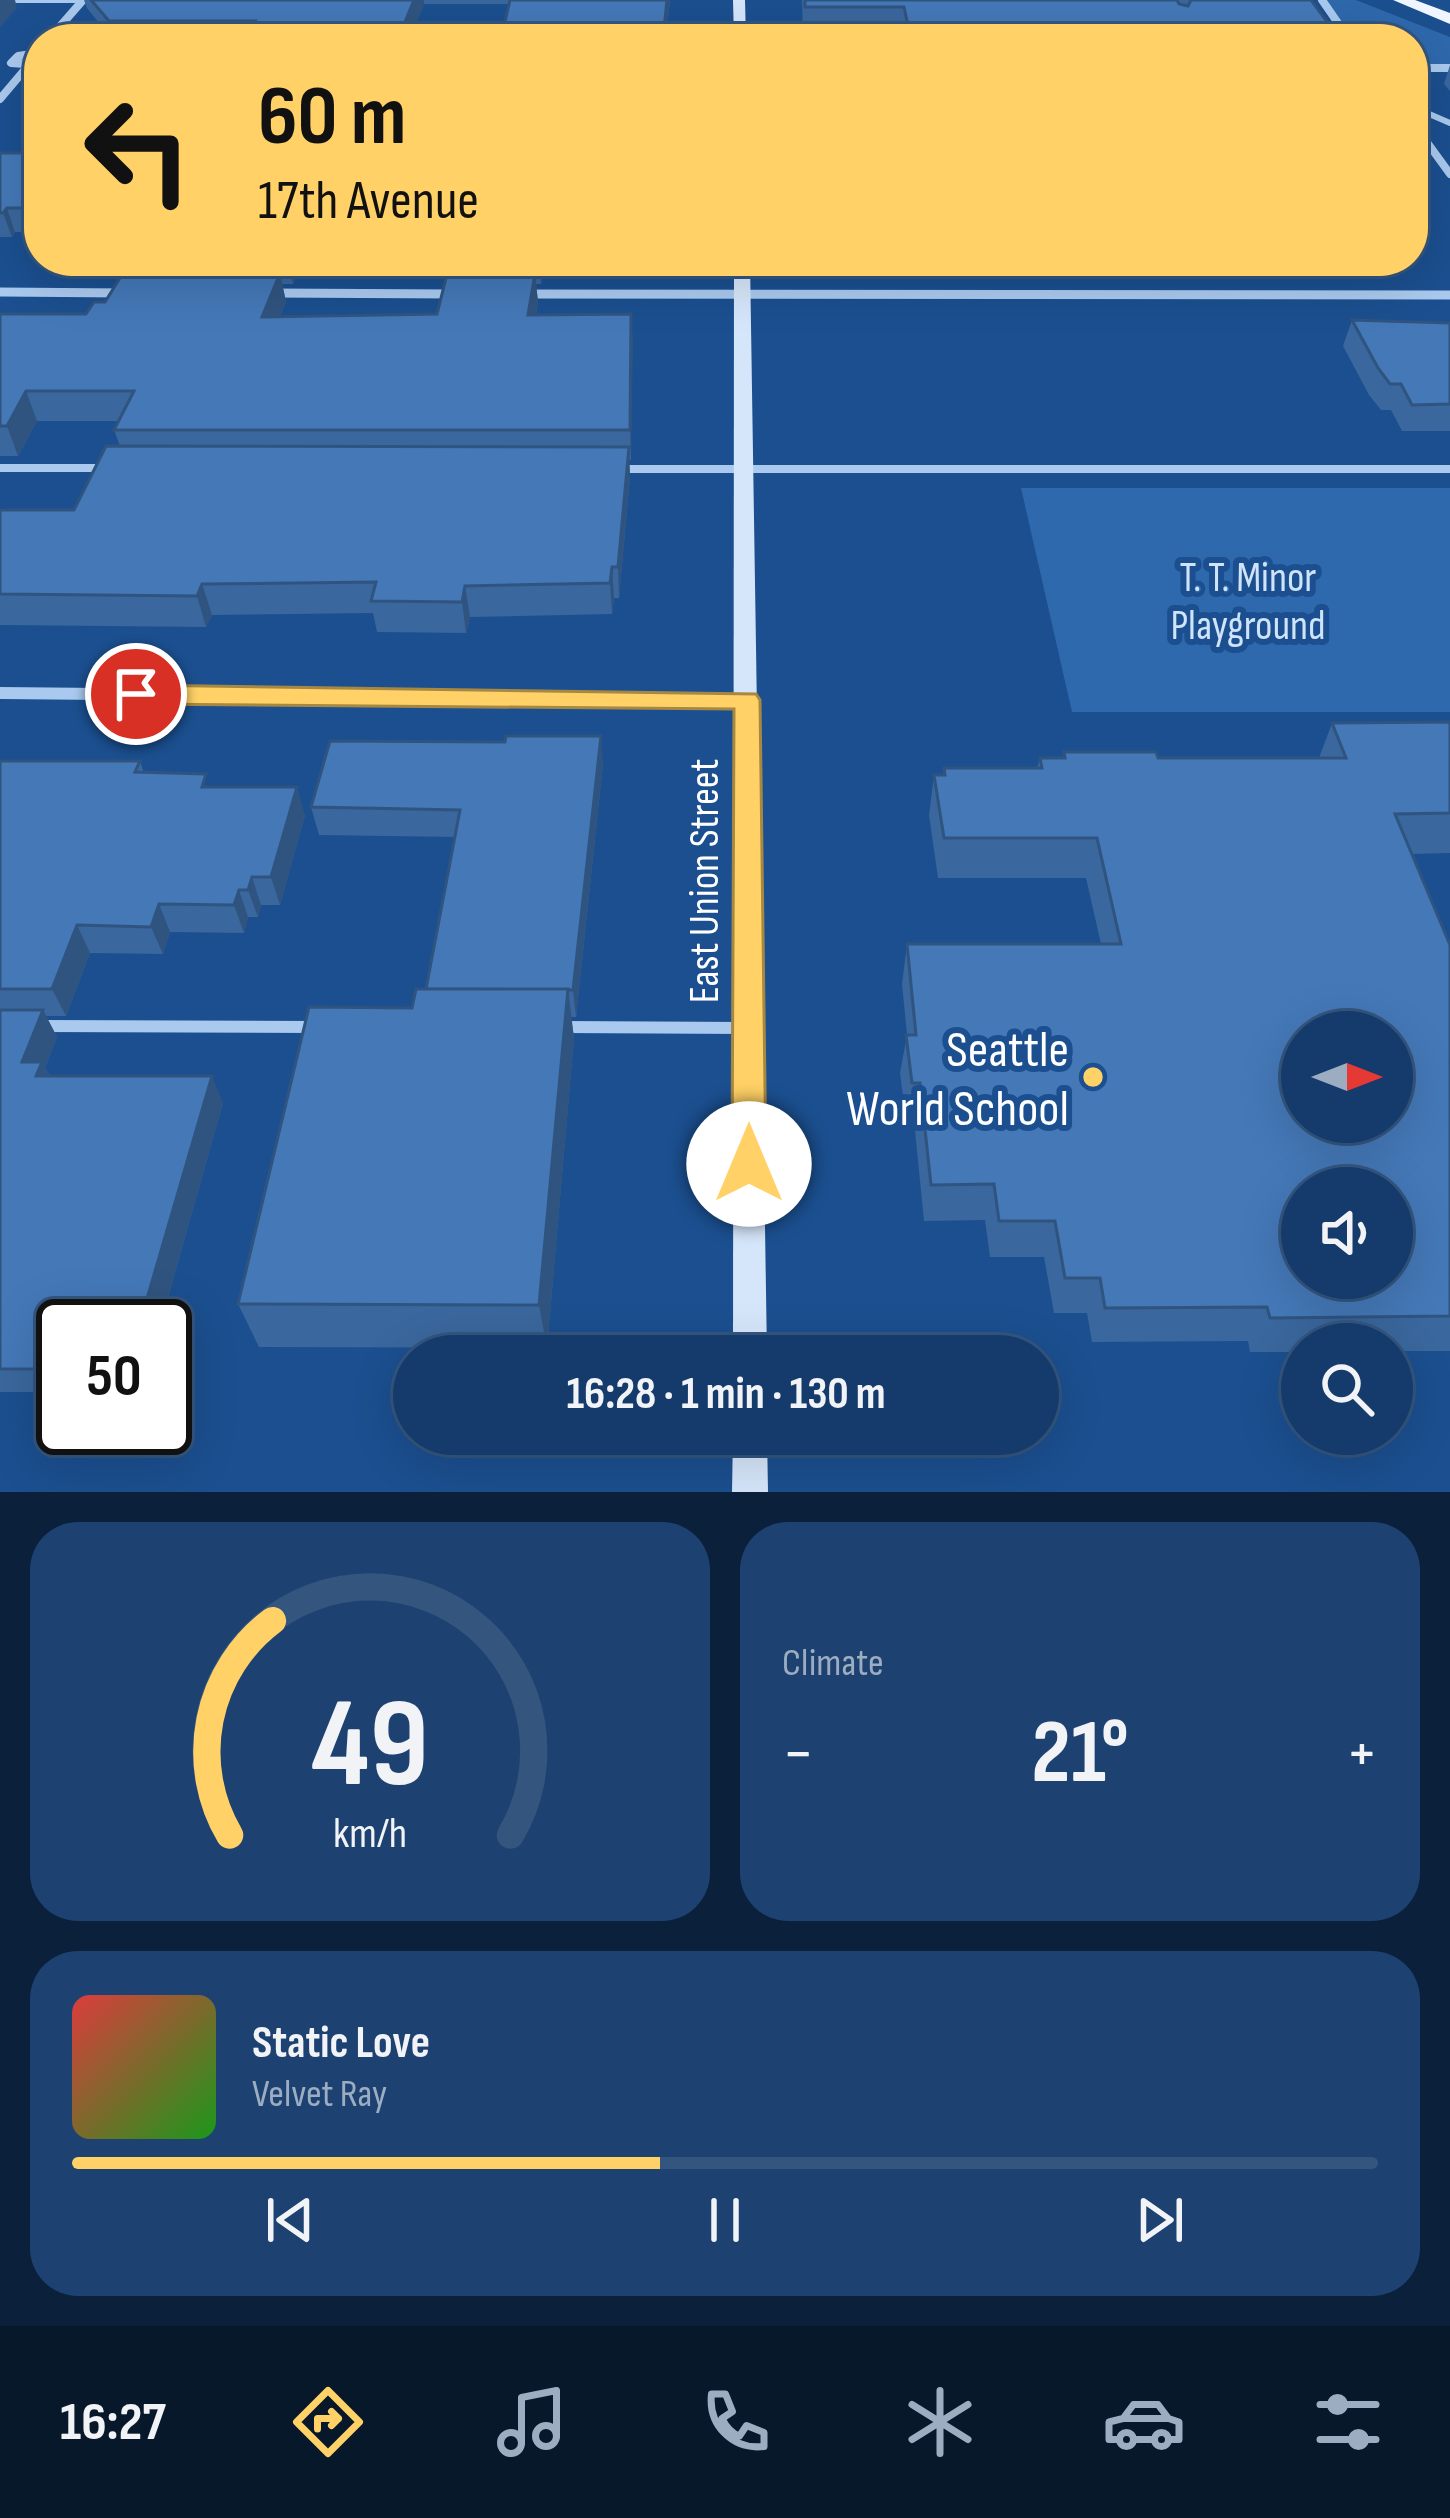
<!DOCTYPE html>
<meta charset="utf-8">
<style>
body{margin:0;font-family:"Sofia Sans Condensed",sans-serif;background:#1d4271;color:#f1f3f6;height:100vh;display:flex;flex-direction:column;font-size:45px;white-space:nowrap}
*{box-sizing:border-box;margin:0}
p{font-size:39px;color:#9dadc1}
.icon{flex:none;width:66px;height:66px;fill:none;stroke:currentColor;stroke-width:2;stroke-linecap:round;stroke-linejoin:round}
.map{position:relative;height:1492px;overflow:hidden}
.side{display:flex;flex-direction:column;gap:30px;padding:30px;background:#0b203b;flex:1}
.side>*{flex:none}
.hud{position:absolute;left:24px;top:24px;width:1404px;height:252px;border-radius:48px;box-shadow:0 12px 48px #0002,0 0 0 3px #33557e;background:#ffd166;color:#111;overflow:hidden}
.needle{width:78px;rotate:90deg}
.fabs{position:absolute;left:1281px;top:1011px;display:grid;gap:24px}
.fabs a{display:grid;place-items:center;width:132px;height:132px;border-radius:50%;background:#143b6b;box-shadow:0 12px 48px #0002,0 0 0 3px #33557e;font-size:60px}
.speed{position:absolute;left:36px;top:1299px;display:flex;gap:24px;font-size:60px;font-weight:700;text-align:center}
.speed>*{display:grid;place-content:center;width:156px;height:156px;border-radius:50%;background:#143b6b;box-shadow:0 12px 48px #0002,0 0 0 3px #33557e;line-height:1}
.speed .limit{border:6px solid #111;border-radius:18px;background:#fff;color:#111}
.pin{position:absolute;display:grid;place-items:center;width:102px;height:102px;color:#fff;margin:-51px;border:6px solid #fff;border-radius:50%;box-shadow:0 3px 12px #0007}
.me{position:absolute;width:132px;margin:-66px;rotate:0deg;stroke-linejoin:round;filter:drop-shadow(0 0 9px #0008)}
.turn{display:flex;align-items:center;gap:42px;height:252px;padding:0 36px;font-size:54px}
.turn .icon{width:156px;height:156px;stroke-width:2.5}
.turn b{display:block;font-size:84px;line-height:102px}
.big{font-size:90px;font-weight:700;line-height:1.1}
.side .card{flex:1;display:flex;flex-direction:column;justify-content:center;gap:18px;min-width:0;padding:0 42px;border-radius:48px;background:#1d4271}
.side .dial{align-items:center;gap:0}
.dial svg{height:312px;overflow:visible;fill:none;stroke:#33557e;stroke-width:7;stroke-linecap:round;text-anchor:middle}
.dial text{fill:#f1f3f6;stroke:none}
.song{display:flex;align-items:center;gap:36px}
.cover{width:144px;height:144px;border-radius:18px;background:linear-gradient(135deg,hsl(0 70% 55%),hsl(120 70% 35%))}
.played{height:12px;border-radius:6px;background:linear-gradient(90deg,#ffd166 45%,#33557e 45%)}
.keys{display:flex;justify-content:space-around;direction:ltr}
.heat{display:flex;justify-content:space-between;align-items:center;font-size:66px;direction:ltr}
.side .tiles{flex:1;display:grid;gap:30px;grid-template-columns:1fr 1fr}
.card:last-child{grid-column:span 2}
.trip{position:absolute;left:393px;top:1335px;width:666px;height:120px;border-radius:60px;background:#143b6b;box-shadow:0 12px 48px #0002,0 0 0 3px #33557e;font-weight:700;line-height:120px;text-align:center}
.tabs{display:flex;height:192px;justify-content:space-around;align-items:center;background:#08182b;color:#9dadc1}
.tabs .icon{width:84px;height:84px}
.tabs .selected{color:#ffd166}
.tabs b{font-size:54px;color:#f1f3f6}
.map>svg:first-child{display:block}
.green{fill:#2e69ad}
.lines{fill:none;stroke-linecap:round;stroke-linejoin:round}
.lane-far2{stroke:#a9c9ee;stroke-width:6}
.lane-far1{stroke:#a9c9ee;stroke-width:8}
.lane{stroke:#a9c9ee;stroke-width:12}
.street-far2{stroke:#a9c9ee;stroke-width:8}
.street-far1{stroke:#a9c9ee;stroke-width:9}
.street{stroke:#a9c9ee;stroke-width:12}
.secondary{fill:#d6e6fa;fill-rule:evenodd}
.primary{fill:#f0f6ff;fill-rule:evenodd}
.wall{fill:#3a679d}
.shaded-wall{fill:#305480}
.building{fill:#4478b7;stroke:#305480;stroke-width:3;fill-rule:evenodd}
.route{fill:#ffd166;stroke:#a68842;stroke-width:3}
.poi-dot{fill:#ffd166;stroke:#1b4f8f;stroke-width:4.5}
.labels{text-anchor:middle;stroke-width:12;stroke-linejoin:round;paint-order:stroke}
.park-label{font-size:42px;fill:#cfe3fa;stroke:#1b4f8f}
.street-label{font-size:42px;fill:#fff;stroke:#1b4f8f}
.near-poi-label{font-size:51px;fill:#fff;stroke:#1b4f8f;text-anchor:end}
</style>
<div class="map">
<svg width="1450" height="1492" viewBox="0 0 1450 1492">
<rect width="100%" height="100%" fill="#1b4f8f"/>
<g class="green">
<polygon points="1323,0 1356,0 1450,37 1450,68 1413,68 1413,39 1352,39"/>
<polygon points="1021,488 1450,488 1450,712 1072,712"/>
</g>
<g class="lines">
<g class="lane-far2">
<polyline points="14,0 83,0"/>
<polyline points="1413,107 1450,123"/>
</g>
<g class="lane-far1">
<polyline points="0,468 107,468"/>
<polyline points="621,469 1450,469"/>
</g>
<g class="lane">
<polyline points="41,1026 313,1027"/>
<polyline points="563,1027 745,1028"/>
</g>
<g class="street-far2">
<polyline points="1322,0 1349,39"/>
<polyline points="49,39 83,0"/>
<polyline points="39,53 18,56 11,63 39,65"/>
<polyline points="1413,68 1450,68"/>
<polyline points="0,99 27,67"/>
<polyline points="1413,123 1450,174"/>
</g>
<g class="street-far1">
<polyline points="0,292 125,293"/>
<polyline points="271,293 455,294"/>
<polyline points="523,294 1450,295"/>
</g>
<polyline class="street" points="0,693 747,700"/>
<g class="secondary">
<polygon points="733,0 745,0 746,39 734,39"/>
<polygon points="734,261 750,261 767,1356 733,1356"/>
<polygon points="733,1434 767,1434 768,1492 732,1492"/>
</g>
<polygon class="primary" points="1393,0 1415,0 1450,13 1450,24"/>
</g>
<g class="wall">
<polygon points="84,0 670,0 666,39 509,4 424,4 410,39 112,39 87,8"/>
<polygon points="802,0 1311,0 1340,39 803,39"/>
<polygon points="1450,65 1450,91 1444,84"/>
<polygon points="0,153 39,153 39,232 15,232 12,237 0,237"/>
<polygon points="136,261 302,261 293,284 282,284 286,302 280,316 437,314 454,274 453,261 545,261 541,284 536,284 538,302 536,315 631,314 631,460 629,460 630,477 619,598 614,598 612,614 470,617 466,633 377,632 373,613 212,615 206,627 0,625 0,510 74,510 120,446 114,430 119,421 37,421 18,456 0,456 0,314 86,314 105,302 140,273"/>
<polygon points="1352,320 1450,323 1450,431 1402,431 1391,410 1381,410 1369,395 1343,346"/>
<polygon points="1450,722 1450,853 1412,854 1450,945 1450,1351 1392,1351 1392,1344 1302,1344 1302,1352 1250,1352 1248,1341 1092,1342 1087,1313 1054,1313 1044,1257 990,1257 985,1220 924,1221 914,1121 906,1121 900,1073 907,1035 902,984 907,944 1101,944 1086,878 938,878 929,815 934,775 943,775 944,768 1037,768 1040,758 1063,758 1064,752 1158,758 1319,758 1332,723"/>
<polygon points="0,761 140,761 144,773 211,787 305,815 280,905 261,905 258,917 248,917 244,933 170,932 163,954 90,953 66,1016 46,1016 57,1037 45,1068 50,1076 223,1103 160,1326 63,1326 63,1392 0,1392"/>
<polygon points="603,764 576,1017 571,1017 574,1038 547,1348 259,1347 238,1304 412,1008 426,989 455,837 319,835 311,807"/>
</g>
<g class="shaded-wall">
<polygon points="0,0 15,0 17,8 0,27"/>
<polygon points="414,0 424,0 424,4 410,39 398,39"/>
<polygon points="667,0 670,0 666,39 663,39"/>
<polygon points="7,208 15,232 12,237 3,213"/>
<polygon points="288,261 302,261 293,284"/>
<polygon points="539,261 545,261 541,284"/>
<polygon points="280,273 286,302 268,345 262,317"/>
<polygon points="535,274 538,302 531,344 528,315"/>
<polygon points="631,314 633,343 631,460 630,430"/>
<polygon points="26,391 37,421 18,456 7,426"/>
<polygon points="629,447 630,477 619,598 618,567"/>
<polygon points="612,567 614,598 612,614 610,583"/>
<polygon points="202,584 212,615 206,627 197,596"/>
<polygon points="465,586 470,617 466,633 462,602"/>
<polygon points="601,736 603,764 576,1017 573,990"/>
<polygon points="297,787 305,815 280,905 271,877"/>
<polygon points="252,877 261,905 258,917 248,890"/>
<polygon points="239,890 248,917 244,933 234,905"/>
<polygon points="159,904 170,932 163,954 151,927"/>
<polygon points="77,925 90,953 66,1016 52,989"/>
<polygon points="568,989 574,1038 547,1348 539,1305"/>
<polygon points="43,1010 57,1037 45,1068 56,1089 37,1089 22,1062"/>
<polygon points="212,1076 223,1103 160,1326 139,1326"/>
</g>
<g class="building">
<polygon points="91,0 414,0 398,39 245,39 255,21 109,21"/>
<polygon points="510,0 667,0 663,39 501,39"/>
<polygon points="805,0 1177,0 1179,4 1188,6 1191,0 1311,0 1340,39 911,39 904,7 805,7"/>
<polygon points="0,153 39,153 39,208 7,208 3,213 0,213"/>
<polygon points="123,273 280,273 262,317 437,314 447,274 535,274 528,315 631,314 630,430 114,430 134,391 26,391 7,426 0,426 0,314 86,314 94,302 105,302"/>
<polygon points="1352,320 1450,323 1450,404 1412,405 1401,384 1390,384 1378,368"/>
<polygon points="106,446 629,447 618,567 612,567 610,583 465,586 462,602 371,601 376,582 202,584 197,596 0,594 0,510 74,510"/>
<path d="M1450,722V813L1395,814L1450,945V1316L1270,1318L1267,1307L1105,1308L1100,1278H1065L1055,1221H999L994,1184L931,1185L920,1083H912L906,1035H916L907,944H1121L1097,838H944L934,775H945L944,768H1042L1040,758H1065L1064,752H1156L1158,758H1346L1332,723ZM1302,1032H1392V1122H1302ZM1302,1188H1392V1278H1302Z"/>
<polygon points="506,736 601,736 573,990 426,989 460,810 311,807 330,741 505,742"/>
<polygon points="0,761 140,761 135,772 206,774 202,787 297,787 271,877 252,877 248,890 239,890 234,905 159,904 151,927 77,925 52,989 0,989"/>
<polygon points="416,989 568,989 539,1305 238,1304 309,1007 412,1008"/>
<polygon points="0,1010 43,1010 22,1062 42,1062 36,1076 212,1076 139,1326 63,1326 63,1369 0,1369"/>
</g>
<polygon class="route" points="136,685 756,694 760,700 766,1164 761,1175 749,1180 737,1175 732,1164 734,709 136,704 123,694"/>
<circle class="poi-dot" cx="1093" cy="1077" r="12"/>
<g class="labels">
<g class="park-label">
<text x="1248" y="591">T. T. Minor<tspan x="1248" dy="48">Playground</tspan></text>
</g>
<g class="street-label">
<text transform="translate(703 881) rotate(-90)" y="15">East Union Street</text>
</g>
<g class="near-poi-label">
<text x="1069" y="1066">Seattle<tspan x="1069" dy="59">World School</tspan></text>
</g>
</g>
</svg>
<div class="fabs">
<a><svg class="needle" viewBox="-14 -14 28 28"><path d="M0-13l5 13h-10z" fill="#e53935"/><path d="M0 13l5-13h-10z" fill="#9dadc1"/></svg></a>
<a><svg class="icon" aria-label="sound" viewBox="0 0 24 24"><path d="M4 9h4l5-4v14l-5-4H4zM17 9q2 3 0 6"/></svg></a>
<a><svg class="icon" aria-label="search" viewBox="0 0 24 24"><circle cx="10" cy="10" r="6"/><path d="M15 15l6 6"/></svg></a>
</div>
<div class="speed"><div class="limit">50</div></div>
<div class="pin" style="left:136px;top:694px;background:#d93025"><svg class="icon" aria-label="arrive" viewBox="0 0 24 24"><path d="M6 21V4h12l-3 4 3 4H6"/></svg></div>
<svg class="me" style="left:749px;top:1164px" viewBox="-20 -20 40 40"><circle r="19" fill="#fff"/><path d="M0-13L10 11 0 6-10 11z" fill="#ffd166"/></svg>
<div class="trip">16:28 · 1 min · 130 m</div>
<div class="hud">
<div class="turn"><svg class="icon" aria-label="left" viewBox="0 0 24 24"><path d="M17 20v-9H6M10 6l-5 5 5 5"/></svg><div><b>60 m</b>17th Avenue</div></div>
</div>
</div>
<section class="side">
<div class="tiles">
<div class="card dial"><svg viewBox="0 0 100 80">
<path d="M14 69A42 42 0 1 1 86 69"/>
<path d="M14 69A42 42 0 0 1 25 14" stroke="#ffd166"/>
<text x="50" y="56" font-size="32" font-weight="700">49</text>
<text x="50" y="72" font-size="11">km/h</text>
</svg></div>
<div class="card"><p>Climate</p>
<div class="heat"><a>−</a><b class="big">21°</b><a>+</a></div>
</div>
<div class="card">
<div class="song"><i class="cover"></i><div><b>Static Love</b><p>Velvet Ray</p></div></div>
<div class="played"></div>
<div class="keys"><svg class="icon" aria-label="previous" viewBox="0 0 24 24"><path d="M18 5L8 12l10 7zM5 5v14"/></svg><svg class="icon" aria-label="pause" viewBox="0 0 24 24"><path d="M8 5v14M16 5v14"/></svg><svg class="icon" aria-label="next" viewBox="0 0 24 24"><path d="M6 5l10 7-10 7zM19 5v14"/></svg></div>
</div>
</div>
</section>
<nav class="tabs">
<b>16:27</b>
<svg class="icon selected" aria-label="directions" viewBox="0 0 24 24"><path d="M12 3l9 9-9 9-9-9zM9 14v-3h6M13 9l2 2-2 2"/></svg>
<svg class="icon" aria-label="music" viewBox="0 0 24 24"><path d="M9 18V5l10-2v13"/><circle cx="6" cy="18" r="3"/><circle cx="16" cy="16" r="3"/></svg>
<svg class="icon" aria-label="phone" viewBox="0 0 24 24"><path d="M5 4h4l2 5-3 2q2 4 5 5l2-3 5 2v4C11 20 4 13 5 4z"/></svg>
<svg class="icon" aria-label="climate" viewBox="0 0 24 24"><path d="M12 3v18M4 7l16 10M4 17L20 7"/></svg>
<svg class="icon" aria-label="car" viewBox="0 0 24 24"><path d="M5 17H2v-5l4-1 3-4h7l3 4 3 1v5h-3M9 17h6M6 11h13"/><circle cx="7" cy="17" r="2"/><circle cx="17" cy="17" r="2"/></svg>
<svg class="icon" aria-label="filters" viewBox="0 0 24 24"><path d="M4 7h16M4 17h16"/><circle cx="9" cy="7" r="2"/><circle cx="15" cy="17" r="2"/></svg>
</nav>
